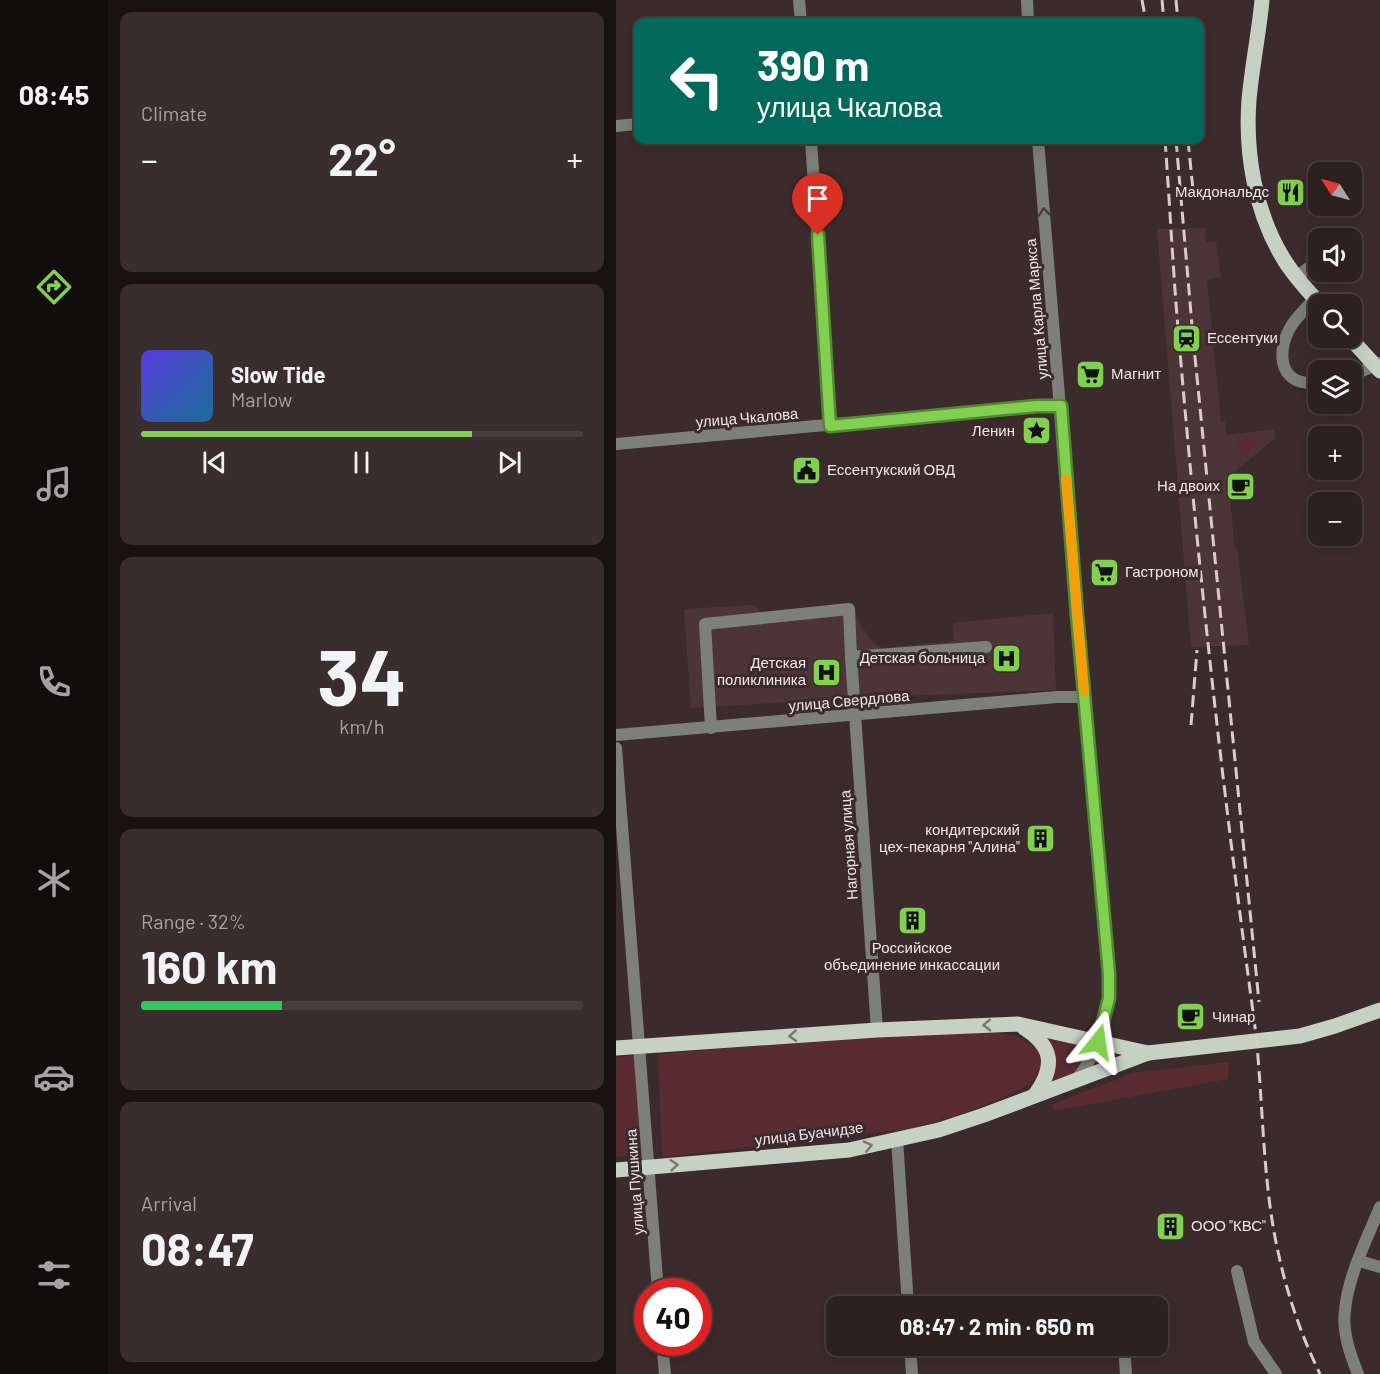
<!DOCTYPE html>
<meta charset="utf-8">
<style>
body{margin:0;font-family:Barlow,sans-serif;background:#392d2e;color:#f1f3f6;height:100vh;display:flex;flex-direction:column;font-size:22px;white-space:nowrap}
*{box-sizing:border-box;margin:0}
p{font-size:20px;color:#a7a3a5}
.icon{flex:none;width:33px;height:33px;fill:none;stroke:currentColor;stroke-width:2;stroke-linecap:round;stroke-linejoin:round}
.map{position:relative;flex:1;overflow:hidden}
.details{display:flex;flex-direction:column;gap:12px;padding:12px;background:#191212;width:508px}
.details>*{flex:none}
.guide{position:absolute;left:18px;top:18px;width:570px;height:126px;border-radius:12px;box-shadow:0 3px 15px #0003,0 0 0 2px #483e3f;background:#00695c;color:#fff;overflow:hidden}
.needle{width:39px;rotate:306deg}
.tools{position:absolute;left:692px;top:162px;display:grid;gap:12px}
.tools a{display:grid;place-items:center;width:54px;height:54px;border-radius:12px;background:#2d2021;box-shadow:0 3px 15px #0003,0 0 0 2px #483e3f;font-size:30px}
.speed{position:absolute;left:18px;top:1278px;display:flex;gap:12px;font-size:30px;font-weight:700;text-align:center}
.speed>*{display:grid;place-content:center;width:78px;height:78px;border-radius:50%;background:#2d2021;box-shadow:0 3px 15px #0003,0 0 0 2px #483e3f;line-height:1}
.speed .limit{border:9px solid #d22;background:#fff;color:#111}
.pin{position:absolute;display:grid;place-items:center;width:51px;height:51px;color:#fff;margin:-62px -26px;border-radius:50% 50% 50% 0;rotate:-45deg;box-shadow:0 0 6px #0007}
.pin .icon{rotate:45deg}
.me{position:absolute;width:66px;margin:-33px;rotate:15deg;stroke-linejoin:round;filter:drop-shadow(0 0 4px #0008)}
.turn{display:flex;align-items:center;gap:21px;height:126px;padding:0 24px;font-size:27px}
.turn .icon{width:78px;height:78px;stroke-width:2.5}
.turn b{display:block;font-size:42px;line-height:51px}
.big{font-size:45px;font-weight:700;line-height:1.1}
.details .tile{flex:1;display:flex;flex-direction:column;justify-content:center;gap:9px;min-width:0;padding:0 21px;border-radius:12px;background:#392d2e}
.details .dial{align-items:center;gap:0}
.dial b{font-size:78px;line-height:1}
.song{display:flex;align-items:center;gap:18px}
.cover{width:72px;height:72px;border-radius:9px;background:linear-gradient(135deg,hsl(250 70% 55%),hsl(200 70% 35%))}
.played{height:6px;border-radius:3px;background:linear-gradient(90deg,#81d050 75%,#483e3f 75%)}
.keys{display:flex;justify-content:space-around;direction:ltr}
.heat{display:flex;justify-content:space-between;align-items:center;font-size:33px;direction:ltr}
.charge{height:9px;border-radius:4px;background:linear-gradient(90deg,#34c759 32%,#483e3f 0)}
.trip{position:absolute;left:210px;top:1296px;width:342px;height:60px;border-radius:12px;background:#2d2021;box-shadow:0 3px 15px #0003,0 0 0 2px #483e3f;font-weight:700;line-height:60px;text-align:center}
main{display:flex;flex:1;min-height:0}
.menu{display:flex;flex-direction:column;width:108px;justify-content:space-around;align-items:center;background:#120d0d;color:#a7a3a5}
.menu .icon{width:42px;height:42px}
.menu .selected{color:#81d050}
.menu b{font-size:27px;color:#f1f3f6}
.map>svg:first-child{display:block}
.built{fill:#4d3537}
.green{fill:#5a2c32}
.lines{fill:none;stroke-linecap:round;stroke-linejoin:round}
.minor{stroke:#7c8079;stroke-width:12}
.major{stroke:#c7d1c3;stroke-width:15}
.rail{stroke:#d9cccd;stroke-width:3;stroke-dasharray:12 6;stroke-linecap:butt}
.oneway{stroke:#493c3b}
.oneway2{stroke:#7b7670}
.route-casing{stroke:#548734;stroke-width:15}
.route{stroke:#81d050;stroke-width:10}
.slow{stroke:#f59e0b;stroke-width:10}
.labels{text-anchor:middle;stroke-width:6;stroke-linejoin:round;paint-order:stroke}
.poi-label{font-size:15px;fill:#f1e5e6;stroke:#3c2b2c;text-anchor:end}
.street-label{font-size:15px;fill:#f1e5e6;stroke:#3c2b2c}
</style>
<main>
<nav class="menu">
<b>08:45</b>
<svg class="icon selected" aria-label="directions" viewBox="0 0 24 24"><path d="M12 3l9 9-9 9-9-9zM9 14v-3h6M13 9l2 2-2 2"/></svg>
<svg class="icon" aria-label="music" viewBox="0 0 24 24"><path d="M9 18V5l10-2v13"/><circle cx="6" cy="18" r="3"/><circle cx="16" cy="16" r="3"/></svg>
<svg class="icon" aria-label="phone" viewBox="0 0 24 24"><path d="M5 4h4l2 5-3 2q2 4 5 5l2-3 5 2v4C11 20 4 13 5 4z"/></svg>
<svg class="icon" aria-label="climate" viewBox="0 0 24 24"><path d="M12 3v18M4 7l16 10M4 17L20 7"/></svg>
<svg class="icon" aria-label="car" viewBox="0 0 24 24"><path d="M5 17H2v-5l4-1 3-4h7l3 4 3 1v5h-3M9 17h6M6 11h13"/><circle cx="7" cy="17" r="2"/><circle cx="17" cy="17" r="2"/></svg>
<svg class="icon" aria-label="filters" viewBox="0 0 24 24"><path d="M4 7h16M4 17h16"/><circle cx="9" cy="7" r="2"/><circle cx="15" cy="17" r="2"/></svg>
</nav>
<section class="details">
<div class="tile"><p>Climate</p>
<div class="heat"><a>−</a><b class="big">22°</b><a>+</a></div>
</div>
<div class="tile">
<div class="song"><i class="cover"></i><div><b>Slow Tide</b><p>Marlow</p></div></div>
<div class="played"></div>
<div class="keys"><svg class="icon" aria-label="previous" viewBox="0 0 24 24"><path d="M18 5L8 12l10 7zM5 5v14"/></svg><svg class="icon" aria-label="pause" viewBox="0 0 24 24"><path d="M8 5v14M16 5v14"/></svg><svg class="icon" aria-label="next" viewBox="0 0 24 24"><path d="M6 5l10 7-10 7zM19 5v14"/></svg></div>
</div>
<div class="tile dial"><b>34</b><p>km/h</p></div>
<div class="tile"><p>Range · 32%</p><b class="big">160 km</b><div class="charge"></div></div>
<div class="tile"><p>Arrival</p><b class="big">08:47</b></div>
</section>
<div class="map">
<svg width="764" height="1374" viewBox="0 0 764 1374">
<rect width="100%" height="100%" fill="#3c2b2c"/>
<g class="built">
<polygon points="589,228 590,242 600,242 605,277 591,280 605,422 609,422 611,435 658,429 659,438 613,477 618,547 621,547 633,645 575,647 541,229"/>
<polygon points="137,605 149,614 238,605 242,621 258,644 267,648 338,641 337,623 437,613 440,690 238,698 75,708 68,609"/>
</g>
<g class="green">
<polygon points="645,436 646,441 623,460 622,439"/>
<polygon points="368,1030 400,1036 421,1048 426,1065 415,1083 393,1095 351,1112 292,1129 46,1157 42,1054 288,1034"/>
<path d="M428,1036L464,1045L469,1057L465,1070L452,1076L435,1081C440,1060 441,1054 428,1036Z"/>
<polygon points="21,1055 26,1155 0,1157 0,1057"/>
<polygon points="613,1062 612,1079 437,1111 437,1104 517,1073"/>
</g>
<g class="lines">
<g class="minor">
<polyline points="183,0 185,22"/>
<polyline points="411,0 412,22"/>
<polyline points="0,126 22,124"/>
<polyline points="195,140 214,426"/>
<path d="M422,140L461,615L493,974C493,1012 485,1049 461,1079"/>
<polyline points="680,277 695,266 699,252"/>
<path d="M699,298C691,308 680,317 674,328C659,355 665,388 702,382"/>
<polyline points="735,376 764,363"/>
<polyline points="0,444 421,406 445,406"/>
<polyline points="235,657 261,1030"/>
<polyline points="95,728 89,624 233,609 235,657 370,647"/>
<polyline points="0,735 441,697 468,697"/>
<polyline points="0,748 42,1292"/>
<polyline points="281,1139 292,1306"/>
<polyline points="743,1261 764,1267"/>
<polyline points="621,1271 638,1342 660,1374"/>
<polyline points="46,1342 49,1374"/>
<polyline points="294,1346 296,1374"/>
<polyline points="508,1346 510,1374"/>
<path d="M742,1374C734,1354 726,1331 729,1310C732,1276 751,1239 764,1207"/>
</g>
<g class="major">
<path d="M646,0C643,33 636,66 633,100C629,153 639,212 667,258C677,275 691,290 704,304"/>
<polyline points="734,338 764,371"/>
<path d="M408,1028C438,1047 439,1067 419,1095"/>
<polyline points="0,1048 261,1030 402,1024 532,1053"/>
<polyline points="0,1170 233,1150 323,1130 368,1115 532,1053 684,1036 719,1026 764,1010"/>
</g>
<g class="rail">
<polyline points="526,0 530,22"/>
<polyline points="546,0 548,22"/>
<polyline points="560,0 562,22"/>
<path d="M549,140C554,206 557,273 563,340C582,567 607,793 638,1019C648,1097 645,1179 663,1256C672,1297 686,1337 704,1374"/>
<polyline points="560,140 577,337 643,1002"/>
<polyline points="572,140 577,190"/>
<polyline points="575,725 581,650"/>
</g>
</g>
<defs><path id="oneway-chevron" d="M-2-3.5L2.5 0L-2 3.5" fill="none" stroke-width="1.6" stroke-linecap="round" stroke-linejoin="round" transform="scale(1.5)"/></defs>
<use class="oneway" href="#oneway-chevron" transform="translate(428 212) rotate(-95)"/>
<g class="oneway2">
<use href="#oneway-chevron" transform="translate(371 1025) rotate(179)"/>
<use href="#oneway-chevron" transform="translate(177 1036) rotate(176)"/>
<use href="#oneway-chevron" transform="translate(252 1146) rotate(-13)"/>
<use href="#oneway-chevron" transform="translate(58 1165) rotate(-5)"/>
</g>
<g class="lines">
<defs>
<polyline id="route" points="202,235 214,426 421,406 445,406 461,615 493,974 493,998 482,1042"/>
</defs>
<use href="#route" class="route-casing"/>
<use href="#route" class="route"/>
<polyline class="slow" points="450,479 468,691"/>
</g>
<defs>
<symbol id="restaurant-square" viewBox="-11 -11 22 22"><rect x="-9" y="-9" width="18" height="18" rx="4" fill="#81d050" stroke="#3c2b2c"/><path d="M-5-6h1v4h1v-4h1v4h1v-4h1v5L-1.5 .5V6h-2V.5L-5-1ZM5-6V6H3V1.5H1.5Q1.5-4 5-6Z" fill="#111"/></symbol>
<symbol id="station-square" viewBox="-11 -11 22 22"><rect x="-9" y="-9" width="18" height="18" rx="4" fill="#81d050" stroke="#3c2b2c"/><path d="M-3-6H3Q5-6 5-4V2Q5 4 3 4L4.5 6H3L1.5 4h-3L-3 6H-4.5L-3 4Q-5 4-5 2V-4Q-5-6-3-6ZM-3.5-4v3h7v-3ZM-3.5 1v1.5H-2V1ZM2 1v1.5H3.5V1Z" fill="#111"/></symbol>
<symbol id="supermarket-square" viewBox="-11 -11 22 22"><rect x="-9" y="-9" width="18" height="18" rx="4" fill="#81d050" stroke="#3c2b2c"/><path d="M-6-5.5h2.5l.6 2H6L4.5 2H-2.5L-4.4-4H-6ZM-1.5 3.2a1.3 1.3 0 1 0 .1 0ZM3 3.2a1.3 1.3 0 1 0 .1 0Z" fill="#111"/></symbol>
<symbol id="sight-square" viewBox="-11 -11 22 22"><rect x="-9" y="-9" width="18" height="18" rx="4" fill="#81d050" stroke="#3c2b2c"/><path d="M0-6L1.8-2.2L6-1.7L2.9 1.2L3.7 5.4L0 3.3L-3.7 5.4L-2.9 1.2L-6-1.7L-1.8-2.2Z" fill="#111"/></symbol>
<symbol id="civic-square" viewBox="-11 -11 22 22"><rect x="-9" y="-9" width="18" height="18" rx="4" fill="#81d050" stroke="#3c2b2c"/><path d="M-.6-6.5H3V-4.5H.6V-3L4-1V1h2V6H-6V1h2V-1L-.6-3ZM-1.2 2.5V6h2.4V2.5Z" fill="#111"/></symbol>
<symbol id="cafe-square" viewBox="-11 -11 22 22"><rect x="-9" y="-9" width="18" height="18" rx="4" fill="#81d050" stroke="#3c2b2c"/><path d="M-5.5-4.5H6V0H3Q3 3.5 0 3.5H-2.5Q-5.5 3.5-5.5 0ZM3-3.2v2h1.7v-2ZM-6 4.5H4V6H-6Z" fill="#111"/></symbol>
<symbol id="hospital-square" viewBox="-11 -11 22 22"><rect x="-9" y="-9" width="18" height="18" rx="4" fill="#81d050" stroke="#3c2b2c"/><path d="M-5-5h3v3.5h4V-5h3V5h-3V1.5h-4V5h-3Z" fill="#111"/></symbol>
<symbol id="building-square" viewBox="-11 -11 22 22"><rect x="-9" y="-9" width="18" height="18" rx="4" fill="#81d050" stroke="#3c2b2c"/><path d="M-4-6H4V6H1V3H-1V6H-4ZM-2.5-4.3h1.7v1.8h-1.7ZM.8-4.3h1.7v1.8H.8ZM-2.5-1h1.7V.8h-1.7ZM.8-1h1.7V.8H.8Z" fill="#111"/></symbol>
</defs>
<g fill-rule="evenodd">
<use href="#restaurant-square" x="658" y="176" width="33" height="33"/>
<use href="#station-square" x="554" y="322" width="33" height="33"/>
<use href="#supermarket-square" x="458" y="358" width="33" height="33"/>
<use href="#sight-square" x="404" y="414" width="33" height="33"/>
<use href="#civic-square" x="174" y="454" width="33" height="33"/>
<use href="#cafe-square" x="608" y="470" width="33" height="33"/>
<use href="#supermarket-square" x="472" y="556" width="33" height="33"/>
<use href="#hospital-square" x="374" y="642" width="33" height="33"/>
<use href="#hospital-square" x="194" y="656" width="33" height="33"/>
<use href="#building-square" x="408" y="822" width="33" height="33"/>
<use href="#building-square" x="280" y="904" width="33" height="33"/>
<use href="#cafe-square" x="558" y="1000" width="33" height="33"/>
<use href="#building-square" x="538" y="1210" width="33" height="33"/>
</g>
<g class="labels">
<g class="poi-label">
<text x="653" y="197">Макдональдс</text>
<text x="591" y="343" text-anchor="start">Ессентуки</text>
<text x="495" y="379" text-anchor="start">Магнит</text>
<text x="399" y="436">Ленин</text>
<text x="211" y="475" text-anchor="start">Ессентукский ОВД</text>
<text x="604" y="491">На двоих</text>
<text x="509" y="577" text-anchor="start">Гастроном</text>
<text x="369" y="663">Детская больница</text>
<text x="190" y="668">Детская<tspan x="190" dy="17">поликлиника</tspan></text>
<text x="404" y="835">кондитерский<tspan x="404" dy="17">цех-пекарня "Алина"</tspan></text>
<text x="296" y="953" text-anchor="middle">Российское<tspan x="296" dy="17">объединение инкассации</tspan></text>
<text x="596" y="1022" text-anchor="start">Чинар</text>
<text x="575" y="1231" text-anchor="start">ООО "КВС"</text>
</g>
<g class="street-label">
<text transform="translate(421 309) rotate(-95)" y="5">улица Карла Маркса</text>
<text transform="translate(131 418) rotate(-5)" y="5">улица Чкалова</text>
<text transform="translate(233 701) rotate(-5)" y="5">улица Свердлова</text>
<text transform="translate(233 845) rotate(-94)" y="5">Нагорная улица</text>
<text transform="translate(193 1134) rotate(-7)" y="5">улица Буачидзе</text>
<text transform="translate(19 1182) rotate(-94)" y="5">улица Пушкина</text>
</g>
</g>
</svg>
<div class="tools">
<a><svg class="needle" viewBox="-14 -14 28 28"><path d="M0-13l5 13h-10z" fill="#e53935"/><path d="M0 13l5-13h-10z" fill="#a7a3a5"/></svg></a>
<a><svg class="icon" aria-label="sound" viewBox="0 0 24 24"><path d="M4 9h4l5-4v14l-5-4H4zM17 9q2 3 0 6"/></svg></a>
<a><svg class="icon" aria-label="search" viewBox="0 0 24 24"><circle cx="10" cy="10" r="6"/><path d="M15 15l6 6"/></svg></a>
<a><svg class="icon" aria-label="layers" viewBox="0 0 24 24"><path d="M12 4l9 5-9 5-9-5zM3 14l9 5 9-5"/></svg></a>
<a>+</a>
<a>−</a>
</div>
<div class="speed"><div class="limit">40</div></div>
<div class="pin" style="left:202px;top:235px;background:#d93025"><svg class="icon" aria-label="arrive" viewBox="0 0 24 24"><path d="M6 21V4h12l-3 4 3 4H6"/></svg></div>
<svg class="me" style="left:482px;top:1042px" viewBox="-20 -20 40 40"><path d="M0-17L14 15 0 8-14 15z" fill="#81d050" stroke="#fff" stroke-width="4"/></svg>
<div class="trip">08:47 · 2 min · 650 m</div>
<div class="guide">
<div class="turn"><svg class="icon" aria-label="left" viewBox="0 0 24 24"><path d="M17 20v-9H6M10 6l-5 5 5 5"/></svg><div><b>390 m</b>улица Чкалова</div></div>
</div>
</div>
</main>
